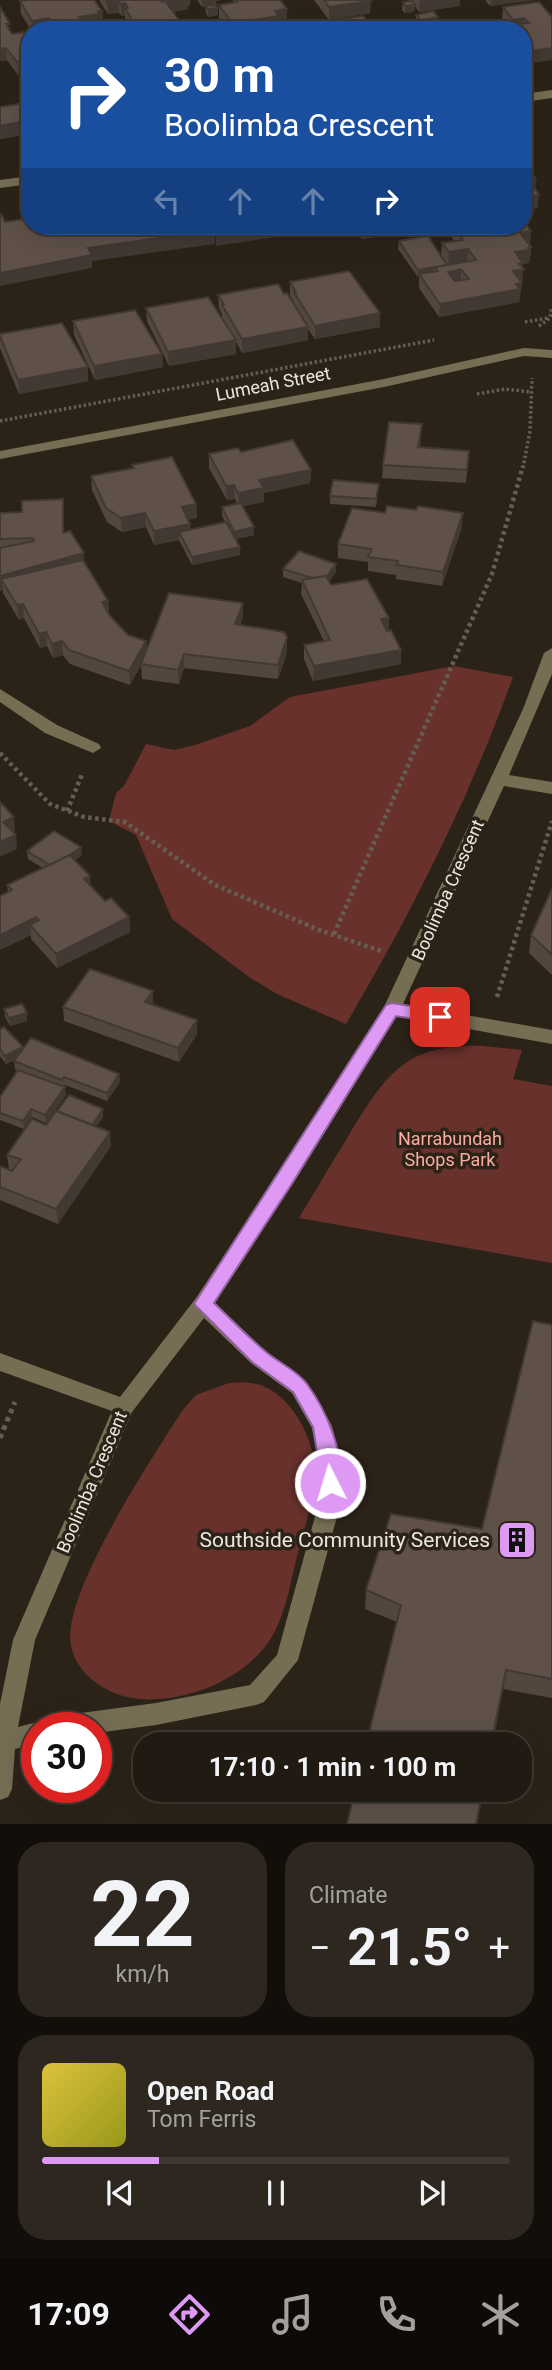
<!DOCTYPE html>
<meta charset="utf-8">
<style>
body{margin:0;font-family:Roboto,sans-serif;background:#2d2720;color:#f1f3f6;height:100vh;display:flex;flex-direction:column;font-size:26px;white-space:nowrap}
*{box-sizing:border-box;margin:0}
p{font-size:23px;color:#a2a19f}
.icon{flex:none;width:38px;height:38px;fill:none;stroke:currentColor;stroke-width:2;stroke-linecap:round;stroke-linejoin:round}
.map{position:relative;height:1824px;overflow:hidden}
.panel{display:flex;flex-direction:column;gap:18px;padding:18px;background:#120e0a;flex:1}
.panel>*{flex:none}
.guide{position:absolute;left:21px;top:21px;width:511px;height:214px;border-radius:28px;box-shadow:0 7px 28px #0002,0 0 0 2px #3e3832;background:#1a4fa0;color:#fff;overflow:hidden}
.speed{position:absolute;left:21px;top:1712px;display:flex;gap:14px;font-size:35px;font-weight:700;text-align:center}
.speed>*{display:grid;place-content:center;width:91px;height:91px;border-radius:50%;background:#211a12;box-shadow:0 7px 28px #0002,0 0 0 2px #3e3832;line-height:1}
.speed .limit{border:10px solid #d22;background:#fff;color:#111}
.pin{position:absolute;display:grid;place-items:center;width:60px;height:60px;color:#fff;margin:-30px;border-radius:14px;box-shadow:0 4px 10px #0006}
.me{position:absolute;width:77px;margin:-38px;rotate:355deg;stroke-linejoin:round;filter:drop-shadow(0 0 5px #0008)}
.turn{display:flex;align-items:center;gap:24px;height:147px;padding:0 28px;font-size:32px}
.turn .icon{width:91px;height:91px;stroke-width:2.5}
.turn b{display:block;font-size:49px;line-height:60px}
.lanes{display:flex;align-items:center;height:66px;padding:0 28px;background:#0003;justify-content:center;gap:35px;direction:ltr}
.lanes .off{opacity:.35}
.big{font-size:52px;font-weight:700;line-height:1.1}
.panel .tile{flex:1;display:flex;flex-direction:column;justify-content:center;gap:10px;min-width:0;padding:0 24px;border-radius:28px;background:#2d2720}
.panel .dial{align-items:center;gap:0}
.dial b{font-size:91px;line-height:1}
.song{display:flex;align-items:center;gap:21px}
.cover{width:84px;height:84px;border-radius:10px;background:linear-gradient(135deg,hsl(50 70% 55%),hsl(60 70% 35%))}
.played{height:7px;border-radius:4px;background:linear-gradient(90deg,#dd99f4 25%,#3e3832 25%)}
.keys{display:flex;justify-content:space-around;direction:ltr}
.heat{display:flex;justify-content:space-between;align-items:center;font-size:38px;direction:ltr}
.panel .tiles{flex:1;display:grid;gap:18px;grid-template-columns:1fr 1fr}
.tile:last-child{grid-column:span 2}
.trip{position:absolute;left:133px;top:1732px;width:399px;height:70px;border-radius:28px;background:#211a12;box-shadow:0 7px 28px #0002,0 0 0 2px #3e3832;font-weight:700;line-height:70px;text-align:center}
.tabs{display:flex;height:112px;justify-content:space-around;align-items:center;background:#0d0a07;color:#a2a19f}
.tabs .icon{width:49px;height:49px}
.tabs .active{color:#dd99f4}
.tabs b{font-size:32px;color:#f1f3f6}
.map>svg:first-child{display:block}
.green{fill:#68312c}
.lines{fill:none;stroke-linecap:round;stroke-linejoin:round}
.path-far2{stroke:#665e54;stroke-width:3.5;stroke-dasharray:2.5 2.5;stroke-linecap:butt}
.path-far1{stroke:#665e54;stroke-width:4.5;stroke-dasharray:3.5 3.5;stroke-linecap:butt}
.path{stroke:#665e54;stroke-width:5;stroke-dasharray:4.5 4.5;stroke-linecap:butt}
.minor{fill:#756e53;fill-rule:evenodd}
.wall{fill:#52463f}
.shaded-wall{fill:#423933}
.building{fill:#5f5149;stroke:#423933;stroke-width:2;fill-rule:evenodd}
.route{fill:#dd99f4;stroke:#90639f;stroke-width:2}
.labels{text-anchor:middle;stroke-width:7;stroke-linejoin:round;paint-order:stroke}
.street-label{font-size:18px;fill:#ece6df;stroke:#2c2318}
.park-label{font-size:18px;fill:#fbaba1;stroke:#2c2318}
.near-poi-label{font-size:21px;fill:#ece6df;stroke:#2c2318;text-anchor:end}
</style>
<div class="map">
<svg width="552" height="1824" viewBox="0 0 552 1824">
<rect width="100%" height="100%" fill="#2c2318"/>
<g class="green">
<path d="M454,666L513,677C470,797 411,914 346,1024L277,994L249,977L172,919L136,835L109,821L116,793L124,786L146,744L174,750L195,745L250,726L290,697Z"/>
<path d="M483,1046L522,1050L513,1079L552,1086V1263L299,1218C316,1190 332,1162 349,1135C386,1074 406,1043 483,1046Z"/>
<path d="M229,1383C241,1382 254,1382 265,1387C295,1400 316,1444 315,1475C314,1501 304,1528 298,1552C291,1579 287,1609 274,1633C249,1680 178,1708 127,1697C102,1691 77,1673 71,1646C60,1597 153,1456 182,1411L196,1395Z"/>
</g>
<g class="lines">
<g class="path-far2">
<polyline points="525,322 548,318"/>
<polyline points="539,326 550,318 552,307"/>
<polyline points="477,394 505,389 531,392"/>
<polyline points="0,421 434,340"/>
<polyline points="523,468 530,431 532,378"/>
</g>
<g class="path-far1">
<polyline points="0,753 50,804 84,817 125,822 215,885 319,930 384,952"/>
<polyline points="67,811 83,772"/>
<polyline points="334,934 492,574 523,466"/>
<polyline points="497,997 552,821"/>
</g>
<polyline class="path" points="0,1438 15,1402"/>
<g class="minor">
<polygon points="552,90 552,98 523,102 523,94"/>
<polygon points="30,176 30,184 0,188 0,180"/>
<polygon points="524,348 552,350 552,358 524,356 384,387 0,459 0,451 384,379"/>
<polygon points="552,648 552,674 509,775 552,782 552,794 504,786 403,1004 552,1030 552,1044 397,1016 294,1182 215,1303 265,1351 306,1381 332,1426 341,1464 341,1502 298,1660 264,1702 256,1705 156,1725 96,1733 96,1727 47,1727 50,1719 58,1716 156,1703 250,1685 277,1655 319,1502 319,1464 312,1428 292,1393 251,1363 204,1318 132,1412 35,1640 18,1727 37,1722 46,1727 37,1727 37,1744 15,1749 12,1789 8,1797 0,1800 0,1704 13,1640 112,1411 0,1371 0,1353 120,1397 196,1298 280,1172 384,1007 523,709 544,653"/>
<polygon points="0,689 57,725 99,744 101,748 93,753 45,733 0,702"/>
</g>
</g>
<g class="wall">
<polygon points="100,0 190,0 190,6 188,6 188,9 173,12 181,30 131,30 125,21 125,16 122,16 119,13 108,14 100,2"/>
<polygon points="197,0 221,0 216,1 218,15 208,17 206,13 205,6 202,7"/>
<polygon points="233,0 280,0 287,9 287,22 279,23 279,27 291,30 228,30 219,18 219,5 233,3"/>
<polygon points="314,0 370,0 370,13 329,20"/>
<polygon points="409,0 460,0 460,6 419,12 415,6 414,12 405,13 402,10 403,2 410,1"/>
<polygon points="485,0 534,0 490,6"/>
<polygon points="20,1 102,11 103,23 100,24 101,27 82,30 31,30 21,14"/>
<polygon points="539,2 523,64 523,30 510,29 502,20 503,7"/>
<polygon points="0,7 12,34 30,44 30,87 23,80 23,74 18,75 7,60 0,61"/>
<polygon points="416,15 438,17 438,25 421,28 416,22"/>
<polygon points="325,22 371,27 390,30 325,30"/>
<polygon points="30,102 30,142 25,142 22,135 0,139 0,107"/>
<polygon points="352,226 394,226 394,234 362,239"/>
<polygon points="452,226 523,226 530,244 529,244 531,247 530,260 529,261 529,263 523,264 522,283 519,302 439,317 419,288 419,277 418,277 398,249 399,241 441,256 442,243 454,241 452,238"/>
<polygon points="290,282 380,313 380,327 315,339 308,329 308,340 242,353 236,342 236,354 169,366 147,321 146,308 222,319 222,314 219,308 218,295 284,294 294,303 290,295"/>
<polygon points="73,321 162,354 163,367 95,380 74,335"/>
<polygon points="0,334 88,381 19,394 0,348"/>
<polygon points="422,424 420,447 469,451 466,483 382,478 383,465"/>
<polygon points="241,452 311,470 310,483 264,493 264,502 243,506 254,527 254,535 236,539 240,547 240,555 192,565 179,540 154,545 146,527 122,532 107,522 92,490 91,476 133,468 132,465 196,504 197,518 188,519 190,524 190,529 225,522 222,515 222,507 237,504 235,499 227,500 209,468 209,454"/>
<polygon points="378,492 376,507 330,504 330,496"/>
<polygon points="63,499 64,533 84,562 108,601 109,614 128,635 146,641 147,650 243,603 243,617 240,625 287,652 278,679 184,668 179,684 142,679 141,665 130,685 70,664 63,655 53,658 47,646 40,648 24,618 19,620 3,593 3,590 0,591 0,513 22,512"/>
<polygon points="462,527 442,586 396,579 396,575 368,571 368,562 338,558 338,544"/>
<polygon points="283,569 336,572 329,581 331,585 389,618 389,630 401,650 401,664 313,681 304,659 304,645 324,641 301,594 302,583 283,577"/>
<polygon points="27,851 82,855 75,860 91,886 105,901 129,917 130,932 57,968 31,939 31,935 0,950 0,896 8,892 7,885 43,868 28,859"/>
<polygon points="552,889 552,975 529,953 531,935"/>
<polygon points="153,1005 197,1034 179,1062 64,1021 63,1007"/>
<polygon points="4,1009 27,1021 10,1026 5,1017"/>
<polygon points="0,1029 23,1047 23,1049 119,1074 120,1082 107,1101 65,1085 64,1087 66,1095 46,1123 32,1117 24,1129 0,1120 0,1097 17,1071 15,1069 14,1061 16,1059 6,1064 0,1056"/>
<polygon points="57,1111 103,1117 96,1127 111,1146 58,1224 0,1200 0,1166 12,1171 13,1170 9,1169 7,1155 46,1125"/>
<polygon points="552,1325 552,1698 503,1689 397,1622 365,1609 366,1590 482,1529"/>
</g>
<g class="shaded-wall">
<polygon points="118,0 119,13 108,14 107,2"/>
<polygon points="166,0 190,0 190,6 188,6 188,9 161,13 160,1"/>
<polygon points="202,0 221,0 216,1 216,5 202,7"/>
<polygon points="420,0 460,0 460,6 419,12"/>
<polygon points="491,0 534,0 490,6"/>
<polygon points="371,1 370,13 329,20 329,7"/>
<polygon points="125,3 125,16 122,16 121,4"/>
<polygon points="415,5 414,12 405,13 405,6"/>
<polygon points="218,8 218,15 208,17 208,9"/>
<polygon points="287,9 287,22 279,23 279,28 270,30 232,30 232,23 275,11"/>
<polygon points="98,11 102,11 103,23 100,24 101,27 82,30 54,30 53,26"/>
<polygon points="438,17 438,25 421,28 421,20"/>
<polygon points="49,18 50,30 33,30 32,21"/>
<polygon points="524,18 523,30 519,24 519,30 512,30 513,20"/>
<polygon points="181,23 181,30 149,30"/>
<polygon points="6,48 7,60 0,61 0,49"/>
<polygon points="552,48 552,60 523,64 524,52"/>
<polygon points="30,60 30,73 22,72 23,74 18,75 17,62"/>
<polygon points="21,122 22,135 0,139 0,126"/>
<polygon points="30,128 30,142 25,142 24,129"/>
<polygon points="536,179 535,192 530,180"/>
<polygon points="539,195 538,208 523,211 523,198"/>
<polygon points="264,226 324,226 324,230 216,246 216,233"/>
<polygon points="362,226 394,226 394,234 362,239"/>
<polygon points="214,230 215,244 92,261 92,268 0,286 0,273 88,248"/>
<polygon points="531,231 530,244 519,246 520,233"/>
<polygon points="531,247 530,260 529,261 529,263 523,264 522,283 519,302 439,317 440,304 512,285 515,252"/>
<polygon points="468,249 467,262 448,266 449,252"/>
<polygon points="447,265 438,271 435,267 434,274 419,274 419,277 418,277 418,270"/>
<polygon points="461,269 461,283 447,285 448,272"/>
<polygon points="380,313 380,327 315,339 315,326"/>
<polygon points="308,327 308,340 242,353 242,339"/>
<polygon points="236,340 236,354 169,366 168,352"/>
<polygon points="162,354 163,367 95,380 94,366"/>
<polygon points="88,367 88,381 19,394 18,380"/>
<polygon points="311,470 310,483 264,493 264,502 239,507 238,493 259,480"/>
<polygon points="234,485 235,499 227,500 226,486"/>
<polygon points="196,504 197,518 182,521 182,507"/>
<polygon points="145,513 146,527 122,532 121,518"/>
<polygon points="463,513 462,527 442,586 443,572"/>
<polygon points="190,524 191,537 179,532 179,540 154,545 154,531"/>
<polygon points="254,527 254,535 234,539 234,532"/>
<polygon points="240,547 240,555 192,565 192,557"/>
<polygon points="84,553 84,567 1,579 3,590 0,591 0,576"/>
<polygon points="336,564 336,572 322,590 322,582"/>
<polygon points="108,601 109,615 102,602"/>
<polygon points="243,603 243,617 235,638 235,624"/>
<polygon points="23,604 24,618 19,620 17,605"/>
<polygon points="389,618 389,632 381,633 381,619"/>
<polygon points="46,632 47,646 40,648 39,634"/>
<polygon points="287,637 287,652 278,679 278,665"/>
<polygon points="62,641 63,655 53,658 52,644"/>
<polygon points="146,641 147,655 130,685 129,671"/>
<polygon points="401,650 401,664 313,681 314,666"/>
<polygon points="184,654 184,668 179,684 178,670"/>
<polygon points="14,817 15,831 5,836 3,822"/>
<polygon points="16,835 17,849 0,857 0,842"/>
<polygon points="81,847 82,855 55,876 55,867"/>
<polygon points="90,876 91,891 84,879"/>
<polygon points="36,917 38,932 30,925 31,935 0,950 0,935"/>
<polygon points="129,917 130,932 57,968 56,954"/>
<polygon points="153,991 153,1006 145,1002"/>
<polygon points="27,1013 27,1021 10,1026 9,1018"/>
<polygon points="197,1020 197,1034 179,1062 178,1048"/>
<polygon points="23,1047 23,1055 6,1064 5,1056"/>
<polygon points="119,1074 120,1082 107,1101 107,1093"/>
<polygon points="65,1087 66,1095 46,1123 45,1115"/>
<polygon points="31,1109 32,1117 24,1129 23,1121"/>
<polygon points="103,1109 103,1117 92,1133 92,1125"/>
<polygon points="110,1132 111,1146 58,1224 56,1209"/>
<polygon points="506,1670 503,1689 493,1745 491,1745"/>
<polygon points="483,1790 484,1790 477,1824 476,1824"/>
</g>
<g class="building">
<polygon points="27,0 94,0 102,11 98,11 100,14 79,17 82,21 53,26 49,18 32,21 20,1"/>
<polygon points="106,0 166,0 160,1 166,2 181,23 149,30 138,30 125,8 128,8 125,3 121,4 118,0 107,2"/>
<polygon points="235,0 280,0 287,9 275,11 279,16 232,23 219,5 237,2"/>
<polygon points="324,0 370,0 371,1 329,7"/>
<polygon points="412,1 415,5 405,6 403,2"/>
<polygon points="539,2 552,17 552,48 524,52 523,30 507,30 522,27 519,24 529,23 524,18 513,20 503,7"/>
<polygon points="215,5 218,8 208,9 205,6"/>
<polygon points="0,7 10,24 6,24 12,34 24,32 30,44 30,60 17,62 6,48 0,49"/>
<polygon points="433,11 438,17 421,20 416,15"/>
<polygon points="363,16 371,27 386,24 390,30 331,30 325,22"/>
<polygon points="288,26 291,30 261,30"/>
<polygon points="30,71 30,81 22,72"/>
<polygon points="30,102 30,128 24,129 21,122 0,126 0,107"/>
<polygon points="523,167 526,171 529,170 536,179 530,180 539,195 523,198"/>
<polygon points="0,214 1,214 5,222 24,219 26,224 30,223 30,226 264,226 216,233 214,230 88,248 92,255 0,273"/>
<path d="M523,221L531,231L520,233L531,247L528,248L530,250L515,252L523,263L519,264L524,269L513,271L522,283L516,284L520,289L440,304L419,274L438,271L435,267L476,260L468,249L449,252L442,243L463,240L453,226H523ZM461,269L469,279L455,281L448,272Z"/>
<polygon points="428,236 447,265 418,270 399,241"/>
<polygon points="349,271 380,313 315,326 294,292 296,292 290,282"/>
<polygon points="278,284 284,294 287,293 308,327 242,339 222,305 224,304 218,295"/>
<polygon points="208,297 236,340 168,352 146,308"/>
<polygon points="135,310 162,354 94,366 73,321"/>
<polygon points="62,323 88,367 18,380 0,336 0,334"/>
<polygon points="389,422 422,424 418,447 469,451 467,470 383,465"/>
<polygon points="293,440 311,470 259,480 264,488 238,493 234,485 226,486 209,454 238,448 241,452"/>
<polygon points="172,457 196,504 182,507 190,524 154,531 145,513 121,518 106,508 91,476 134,468 132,465"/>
<polygon points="333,480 379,484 376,499 330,496"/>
<polygon points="63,499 63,533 70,531 84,553 0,576 0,548 34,541 33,538 0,539 0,513 22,512 22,501"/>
<polygon points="241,503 254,527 234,532 222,507"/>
<polygon points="387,506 416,510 418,506 463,513 443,572 397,565 398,561 368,557 372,549 338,544 352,508 385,513"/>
<polygon points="226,522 240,547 192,557 179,532"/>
<polygon points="299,551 336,564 327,576 312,578 283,569"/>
<polygon points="83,560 108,601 102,602 110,616 128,635 146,641 129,671 69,650 62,641 52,644 46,632 39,634 23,604 17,605 1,579"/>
<polygon points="326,576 331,585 367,579 389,618 381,619 387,631 391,630 401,650 314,666 304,645 330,640 302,580"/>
<polygon points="169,593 243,603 235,624 284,632 287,637 278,665 184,654 178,670 141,664"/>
<polygon points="0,802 14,817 3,822 16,835 0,842"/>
<polygon points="54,831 81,847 70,855 50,865 27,851"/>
<polygon points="70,855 90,876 84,879 105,901 111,898 129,917 56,954 30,925 39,920 36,917 0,935 0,896 12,890 7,885"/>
<polygon points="552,889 552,955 531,935"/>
<polygon points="90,969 153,991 145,1002 197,1020 178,1048 63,1007"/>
<polygon points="22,1004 27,1013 9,1018 4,1009"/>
<polygon points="4,1027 23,1047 5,1056 0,1049 0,1029"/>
<polygon points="31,1038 119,1074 107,1093 64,1077 62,1080 14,1061"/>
<polygon points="18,1070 65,1087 45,1115 31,1109 23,1121 0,1113 0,1097"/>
<polygon points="69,1095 103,1109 92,1125 57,1111"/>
<polygon points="56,1111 110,1132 56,1209 0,1187 0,1166 12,1171 21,1159 7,1155 32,1119 46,1125"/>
<polygon points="533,1321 552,1325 552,1679 506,1670 491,1745 366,1745 401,1605 366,1590 391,1514 482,1529"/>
<polygon points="355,1790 483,1790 476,1824 347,1824"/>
</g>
<path class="route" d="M392,1003L440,1011L449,1017L440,1023L396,1016L293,1182L214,1303C231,1319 247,1336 265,1351C277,1362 297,1370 307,1384C324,1407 350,1460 336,1489L330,1491L323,1489L313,1427L293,1392L252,1362L194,1304L386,1005Z"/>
<defs>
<symbol id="building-square" viewBox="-11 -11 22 22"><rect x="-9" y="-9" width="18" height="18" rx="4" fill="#dd99f4" stroke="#2c2318"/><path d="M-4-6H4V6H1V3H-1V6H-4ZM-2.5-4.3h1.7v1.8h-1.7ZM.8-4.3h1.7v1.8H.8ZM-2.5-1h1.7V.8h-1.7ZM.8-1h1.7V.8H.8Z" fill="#111"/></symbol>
</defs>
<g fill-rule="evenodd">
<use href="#building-square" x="495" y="1518" width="44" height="44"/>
</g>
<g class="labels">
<g class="street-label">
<text transform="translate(273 384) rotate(-11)" y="6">Lumeah Street</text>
<text transform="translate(448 890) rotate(-66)" y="6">Boolimba Crescent</text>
<text transform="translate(92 1482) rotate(-67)" y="6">Boolimba Crescent</text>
</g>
<g class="park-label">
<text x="450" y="1145">Narrabundah<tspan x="450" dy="21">Shops Park</tspan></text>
</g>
<g class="near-poi-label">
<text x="490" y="1547">Southside Community Services</text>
</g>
</g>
</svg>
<div class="speed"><div class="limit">30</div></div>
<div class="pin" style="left:440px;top:1017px;background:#d93025"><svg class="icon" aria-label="arrive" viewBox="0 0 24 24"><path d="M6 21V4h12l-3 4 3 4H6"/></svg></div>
<svg class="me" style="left:330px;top:1483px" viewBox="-20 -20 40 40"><circle r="17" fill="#dd99f4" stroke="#fff" stroke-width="3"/><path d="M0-11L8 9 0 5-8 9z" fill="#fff"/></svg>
<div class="trip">17:10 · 1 min · 100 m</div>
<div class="guide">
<div class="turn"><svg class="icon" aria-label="right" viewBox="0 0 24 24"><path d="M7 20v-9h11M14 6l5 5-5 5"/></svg><div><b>30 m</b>Boolimba Crescent</div></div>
<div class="lanes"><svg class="icon off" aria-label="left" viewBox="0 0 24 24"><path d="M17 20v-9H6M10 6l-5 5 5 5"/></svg><svg class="icon off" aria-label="ahead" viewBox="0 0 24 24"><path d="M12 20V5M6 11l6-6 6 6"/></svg><svg class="icon off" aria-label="ahead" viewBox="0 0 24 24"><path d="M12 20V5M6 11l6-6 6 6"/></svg><svg class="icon" aria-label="right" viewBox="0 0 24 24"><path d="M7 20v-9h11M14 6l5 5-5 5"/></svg></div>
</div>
</div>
<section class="panel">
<div class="tiles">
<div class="tile dial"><b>22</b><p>km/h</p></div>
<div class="tile"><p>Climate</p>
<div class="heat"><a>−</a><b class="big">21.5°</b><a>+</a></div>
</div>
<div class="tile">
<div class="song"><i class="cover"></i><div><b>Open Road</b><p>Tom Ferris</p></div></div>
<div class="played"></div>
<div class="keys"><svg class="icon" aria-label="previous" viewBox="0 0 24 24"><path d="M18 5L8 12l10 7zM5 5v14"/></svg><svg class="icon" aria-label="pause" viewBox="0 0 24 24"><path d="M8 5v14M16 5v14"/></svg><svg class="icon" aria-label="next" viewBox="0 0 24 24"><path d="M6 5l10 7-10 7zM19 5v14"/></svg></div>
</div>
</div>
</section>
<nav class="tabs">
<b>17:09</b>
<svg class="icon active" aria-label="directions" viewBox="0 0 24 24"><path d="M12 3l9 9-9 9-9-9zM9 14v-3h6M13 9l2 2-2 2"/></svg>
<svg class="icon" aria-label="music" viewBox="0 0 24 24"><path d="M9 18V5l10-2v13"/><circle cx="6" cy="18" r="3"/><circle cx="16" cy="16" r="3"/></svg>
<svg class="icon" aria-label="phone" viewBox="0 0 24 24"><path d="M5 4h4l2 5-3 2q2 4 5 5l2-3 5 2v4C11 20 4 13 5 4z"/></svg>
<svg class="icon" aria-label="climate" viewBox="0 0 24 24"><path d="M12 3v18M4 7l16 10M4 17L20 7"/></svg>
</nav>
